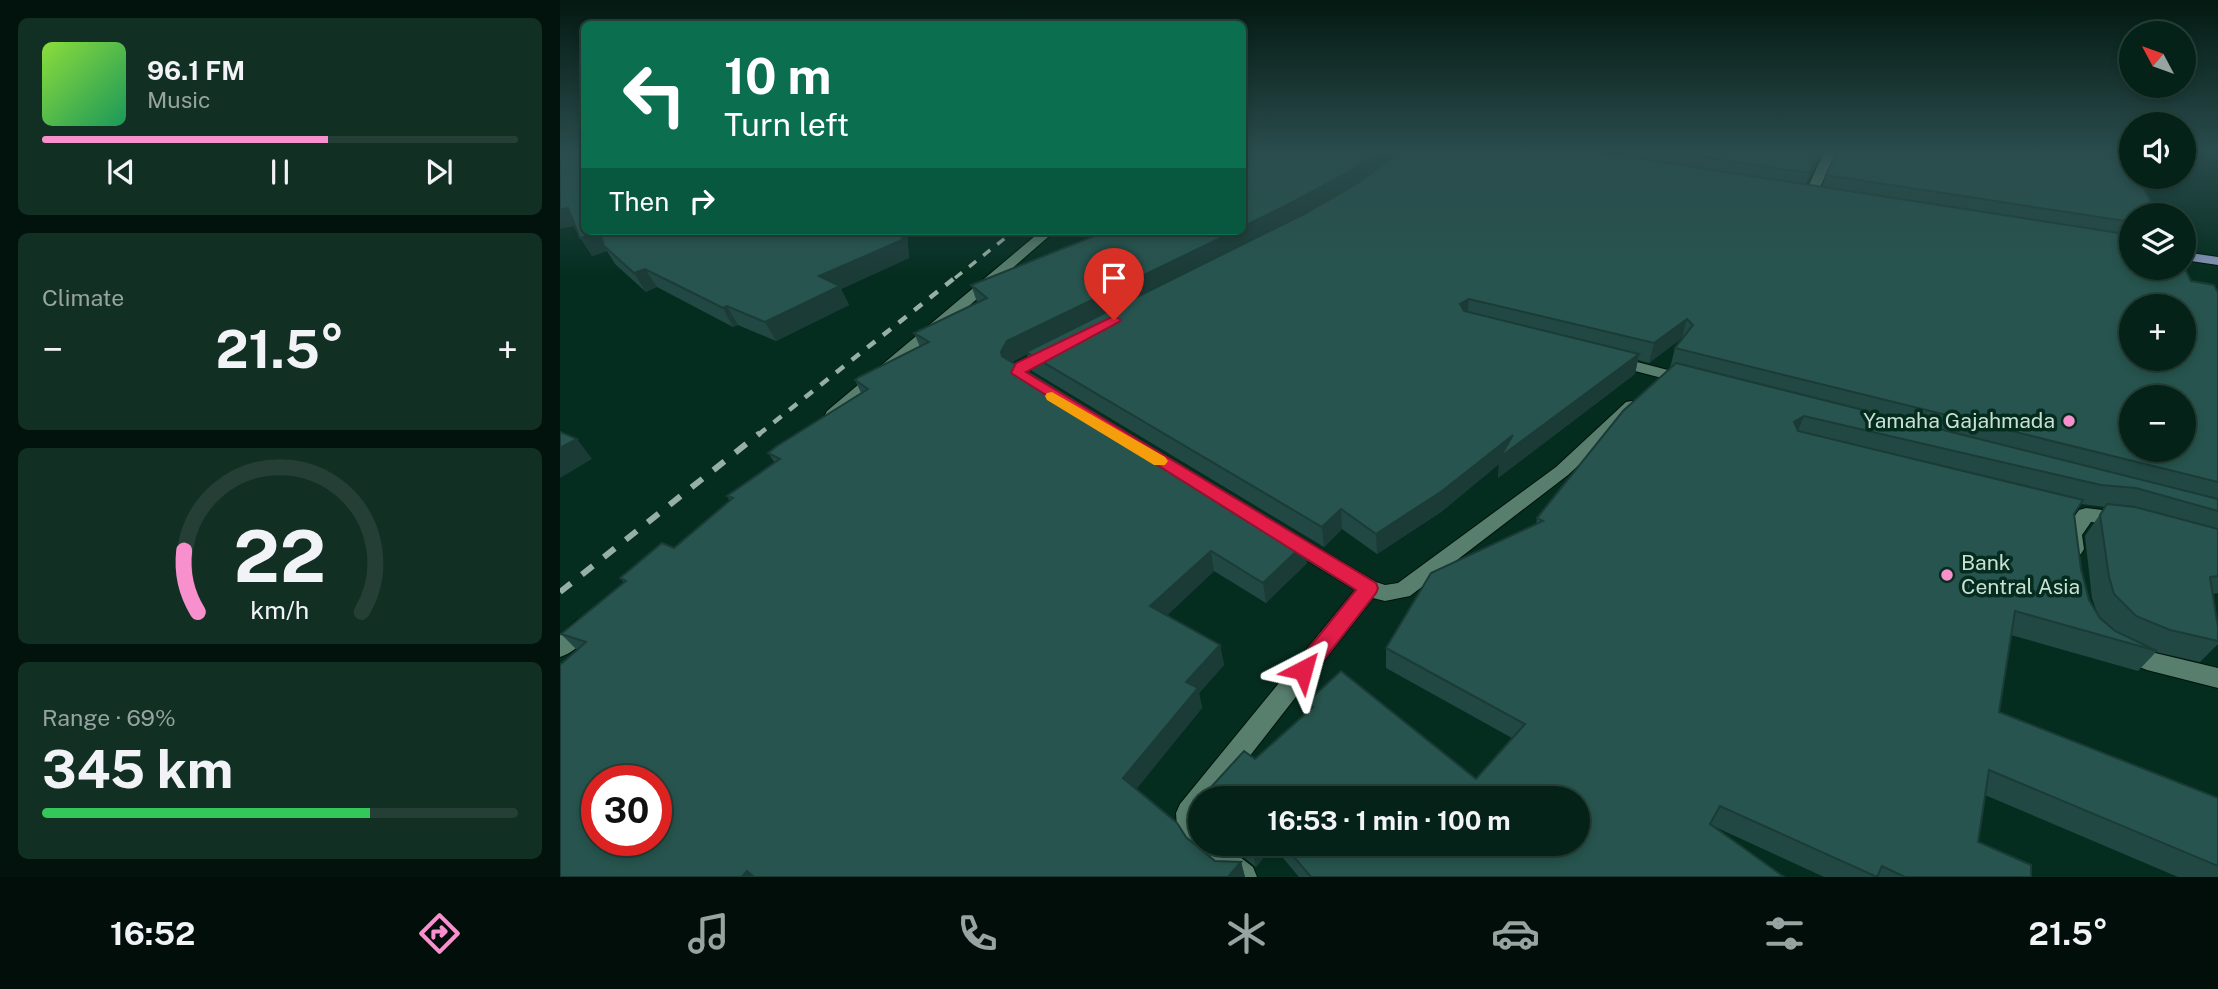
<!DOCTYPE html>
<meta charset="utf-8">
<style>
body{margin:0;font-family:"Public Sans",sans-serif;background:#122f24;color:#f1f3f6;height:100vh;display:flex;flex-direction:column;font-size:26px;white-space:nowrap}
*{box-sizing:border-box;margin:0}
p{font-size:23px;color:#97a4a1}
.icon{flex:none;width:38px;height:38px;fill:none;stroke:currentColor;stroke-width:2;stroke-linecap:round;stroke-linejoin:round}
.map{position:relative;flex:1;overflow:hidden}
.sheet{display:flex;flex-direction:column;gap:18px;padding:18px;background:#02130d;width:560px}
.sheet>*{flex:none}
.top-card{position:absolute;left:21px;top:21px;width:665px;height:214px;border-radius:10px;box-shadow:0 4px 10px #0003,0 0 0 2px #253f36;background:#0b6e4f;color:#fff;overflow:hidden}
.needle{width:46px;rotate:311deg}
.buttons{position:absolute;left:1559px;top:21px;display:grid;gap:14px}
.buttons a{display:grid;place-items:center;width:77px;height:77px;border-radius:50%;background:#042217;box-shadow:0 4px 10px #0003,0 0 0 2px #253f36;font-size:35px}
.speed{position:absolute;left:21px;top:765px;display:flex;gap:14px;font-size:35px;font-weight:700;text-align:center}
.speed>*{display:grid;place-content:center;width:91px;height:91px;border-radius:50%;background:#042217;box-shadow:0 4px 10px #0003,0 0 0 2px #253f36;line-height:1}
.speed .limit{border:10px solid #d22;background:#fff;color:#111}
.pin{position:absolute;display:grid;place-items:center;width:60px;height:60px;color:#fff;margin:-72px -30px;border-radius:50% 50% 50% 0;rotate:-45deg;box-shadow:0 0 7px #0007}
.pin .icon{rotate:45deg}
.me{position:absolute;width:77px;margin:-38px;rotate:39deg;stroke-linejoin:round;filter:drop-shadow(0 0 5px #0008)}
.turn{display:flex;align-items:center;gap:24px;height:147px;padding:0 28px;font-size:32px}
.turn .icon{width:91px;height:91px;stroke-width:2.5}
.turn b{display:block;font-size:49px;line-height:60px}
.then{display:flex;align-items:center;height:66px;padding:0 28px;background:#0003;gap:14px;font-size:26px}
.big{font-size:52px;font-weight:700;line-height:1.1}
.sheet .card{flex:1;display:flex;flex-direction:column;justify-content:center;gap:10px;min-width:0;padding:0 24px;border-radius:10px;background:#122f24}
.sheet .dial{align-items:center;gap:0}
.dial svg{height:182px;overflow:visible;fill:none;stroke:#253f36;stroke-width:7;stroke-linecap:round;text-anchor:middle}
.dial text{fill:#f1f3f6;stroke:none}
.song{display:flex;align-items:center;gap:21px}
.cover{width:84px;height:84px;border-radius:10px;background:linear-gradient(135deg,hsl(90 70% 55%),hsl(150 70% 35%))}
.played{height:7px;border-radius:4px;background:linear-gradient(90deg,#f790cd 60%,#253f36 60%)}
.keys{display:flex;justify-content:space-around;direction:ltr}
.heat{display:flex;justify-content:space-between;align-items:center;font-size:38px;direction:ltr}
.charge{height:10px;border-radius:5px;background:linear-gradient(90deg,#34c759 69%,#253f36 0)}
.trip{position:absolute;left:628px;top:786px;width:402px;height:70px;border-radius:35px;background:#042217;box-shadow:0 4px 10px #0003,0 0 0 2px #253f36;font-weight:700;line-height:70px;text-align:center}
.tabs{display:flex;height:112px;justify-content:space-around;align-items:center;background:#020e09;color:#97a4a1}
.tabs .icon{width:49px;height:49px}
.tabs .current{color:#f790cd}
.tabs b{font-size:32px;color:#f1f3f6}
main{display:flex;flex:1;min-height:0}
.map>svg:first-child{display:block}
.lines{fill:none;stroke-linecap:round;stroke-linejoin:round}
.minor-casing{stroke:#00140a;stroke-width:2}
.major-casing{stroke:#00140a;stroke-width:2}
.minor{fill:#587e6d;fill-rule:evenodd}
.major{fill:#8695b9;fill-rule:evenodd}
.rail-far2{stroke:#97b0a5;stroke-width:3.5;stroke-dasharray:9 9;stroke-linecap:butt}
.rail-far1{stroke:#97b0a5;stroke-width:4.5;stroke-dasharray:10 10;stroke-linecap:butt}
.rail{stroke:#97b0a5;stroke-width:6;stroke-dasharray:14 14;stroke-linecap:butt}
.wall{fill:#224843;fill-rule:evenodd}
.shaded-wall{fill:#1b3b37}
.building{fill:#27544e;stroke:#1b3b37;stroke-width:2;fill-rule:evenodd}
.route{fill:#e11d48;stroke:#92132f;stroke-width:2}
.slow{fill:#f59e0b}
.poi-dot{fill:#f790cd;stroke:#052d1f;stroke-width:2.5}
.labels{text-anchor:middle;stroke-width:7;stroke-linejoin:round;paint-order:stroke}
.poi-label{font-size:21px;fill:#cbdfd5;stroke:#052d1f;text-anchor:end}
</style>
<main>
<section class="sheet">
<div class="card">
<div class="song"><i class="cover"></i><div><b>96.1 FM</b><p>Music</p></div></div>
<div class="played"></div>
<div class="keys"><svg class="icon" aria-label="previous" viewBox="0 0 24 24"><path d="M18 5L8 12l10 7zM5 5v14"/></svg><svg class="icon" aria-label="pause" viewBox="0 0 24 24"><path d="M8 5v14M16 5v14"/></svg><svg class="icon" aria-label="next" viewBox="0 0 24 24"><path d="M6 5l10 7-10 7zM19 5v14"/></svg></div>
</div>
<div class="card"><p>Climate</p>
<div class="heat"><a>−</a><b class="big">21.5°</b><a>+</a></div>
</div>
<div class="card dial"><svg viewBox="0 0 100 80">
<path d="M14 69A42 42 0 1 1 86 69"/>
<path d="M14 69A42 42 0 0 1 8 42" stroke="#f790cd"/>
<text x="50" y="56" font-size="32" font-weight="700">22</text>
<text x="50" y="72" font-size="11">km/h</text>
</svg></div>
<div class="card"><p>Range · 69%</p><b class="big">345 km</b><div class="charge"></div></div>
</section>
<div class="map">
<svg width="1658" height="877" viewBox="0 0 1658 877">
<rect width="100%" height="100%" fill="#052d1f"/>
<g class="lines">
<defs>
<g id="minor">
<polygon points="1264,152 1276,152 1256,196 1246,199 1244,196"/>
<polygon points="481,231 495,231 279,419 267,419 265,415 267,411"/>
<path d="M490,347L498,352L496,355L467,372L480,384L478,388C467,390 457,382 450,373L455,363Z"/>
<polygon points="1054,356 1131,376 1133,379 1125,384 1048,364 1046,361"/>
<polygon points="1072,401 1080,406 1078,410 1008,475 850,596 825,601 813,598 657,798 640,798 640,844 663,844 693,867 697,877 662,877 634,853 617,827 616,813 620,804 795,590 719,543 716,538 719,533 726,531 733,533 816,582 825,585 838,583 996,467 1066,402"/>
<polygon points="1526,508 1567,513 1570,518 1567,523 1560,525 1531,522 1522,535 1524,549 1521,554 1514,556 1507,554 1502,534 1519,510"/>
<path d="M25,617L33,620L36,626C30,638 13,653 0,657V635L17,620Z"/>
<polygon points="1565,642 1591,652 1658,668 1658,688 1587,670 1557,658 1554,651 1557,644"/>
</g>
<polygon id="major" points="1624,252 1658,257 1658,265 1624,260"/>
</defs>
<use href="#minor" class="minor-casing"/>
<use href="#major" class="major-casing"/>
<use href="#minor" class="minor"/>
<use href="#major" class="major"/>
<polyline class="rail-far2" points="395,278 454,231"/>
<polyline class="rail-far1" points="198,435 397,276"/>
<polyline class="rail" points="0,592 200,433"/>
</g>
<g class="wall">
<polygon points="0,152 24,231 347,231 349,258 281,289 289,305 216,341 178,325 173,327 97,287 86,292 55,264 47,251 32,256 15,226"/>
<path d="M682,152H1261L1246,184L1262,187L1266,175L1572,215V268L1631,281L1658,293V593L1653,594L1658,627V644L1640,662L1596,652L1578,671L1451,635L1439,712L1658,798V877H1618L1425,795L1418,842L1471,877H1264L1151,825L1224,877H739L713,846L696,867L667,844H1018L695,759L748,712L747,702L916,779L952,738L826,668V648L976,525L977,518L1111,368H1110L1115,348L1123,338H1122L1089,363L1078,360L1075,374L938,478L939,464L881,512L817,554L782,529L764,547L472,371L467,354L454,361L453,363L747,563L706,603L654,571L607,615L660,645L664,665L639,693L642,708L576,789L626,837L655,861L681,862L685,877H0L17,650L1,634L64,583L60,578L114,548L170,501L167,496L215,463L208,453L301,393L295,380L360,347L354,333L417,302L411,285L682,231ZM1521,504L1545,507L1525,536L1532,598L1537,612L1529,600L1521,569L1514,514Z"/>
<polygon points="640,799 640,834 637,823"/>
</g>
<g class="shaded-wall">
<polygon points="818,152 841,152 788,190 733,221 466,352 467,354 454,361 448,372 441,352 447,341 675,231 682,231 682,227"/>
<polygon points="1259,152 1261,152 1244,190 1249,173"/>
<polygon points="8,208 20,225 0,229 0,210"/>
<polygon points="342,231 347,231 349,258 281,289 289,305 216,341 205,322 259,276"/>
<polygon points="40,233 44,246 47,251 32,256 20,238"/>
<polygon points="85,269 97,287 86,292 74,273"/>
<polygon points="909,299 907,317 900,304"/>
<polygon points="167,306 178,325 173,327 163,308"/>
<polygon points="1127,319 1122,338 1089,363 1094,343"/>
<polygon points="1079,354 1075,374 938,478 939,464 881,512 817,554 816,534 953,435"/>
<polygon points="1244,416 1236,436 1234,422"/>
<polygon points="17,439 32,459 0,478 0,448"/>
<polygon points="781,509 782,529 764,547 762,527"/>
<polygon points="745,543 747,563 706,603 703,583"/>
<polygon points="651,551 654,571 596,626 590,606"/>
<polygon points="660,645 664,665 639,693 642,708 570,797 563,778 626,682"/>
<polygon points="697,844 713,844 713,846 696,867 692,849"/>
<polygon points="681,862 685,877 668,877"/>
<polygon points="187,871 194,877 182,877"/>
</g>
<g class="building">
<polygon points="0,152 24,152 24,231 342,231 342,240 259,276 280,286 205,322 167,306 163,308 85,269 74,273 44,246 40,233 20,238 8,208 0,210"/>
<polygon points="682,152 818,152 787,173 731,203 682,227"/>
<path d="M840,152H1037L1572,235V268H1624V267L1631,281L1654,285L1658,293V482L1115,348L1133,325L1127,319L1094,343L909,299L900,304L904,311L1079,354L940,457L953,435L882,491L816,534L781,509L762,527L466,352L744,214L798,183ZM1572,306H1624V359H1572ZM1572,397H1624V450H1572Z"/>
<polygon points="1111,152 1259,152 1249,173"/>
<polygon points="1277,152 1562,152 1572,165 1572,177 1578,177 1597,215 1572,215 1572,222 1266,175"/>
<path d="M547,231H675L447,341L441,352L442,356L745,543L703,583L651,551L590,606L660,645L626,682L638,688L563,778L617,823L626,837L655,861L681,862L668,877H194L187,871L182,877H0V665L26,642L1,634L66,581L60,578L102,543L114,548L173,498L167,496L220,459L208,453L217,446L308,389L295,380L299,377L369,342L354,333L427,298L411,285ZM37,780H96V840H37Z"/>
<polygon points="1116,363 1658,499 1658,511 1576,488 1541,485 1244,416 1234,422 1238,431 1523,500 1514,514 1521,569 1529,600 1540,618 1555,631 1597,651 1455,611 1439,712 1658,798 1658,866 1429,770 1418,842 1471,865 1471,877 1345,877 1322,866 1317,877 1160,806 1150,824 1224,877 751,877 723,844 1018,844 1018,798 641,798 684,751 695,759 753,707 747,702 781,671 916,779 965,724 826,648 871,573 983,521 977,518 1063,411"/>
<polygon points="0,432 17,439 0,448"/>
<polygon points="1547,504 1575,507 1658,529 1658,576 1650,577 1658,627 1658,641 1610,630 1576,616 1554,594 1549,577 1540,515"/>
<polygon points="640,799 640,823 637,823 637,803"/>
<polygon points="685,844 697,844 692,849"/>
</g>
<linearGradient id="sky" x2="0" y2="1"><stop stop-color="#031911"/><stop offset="0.55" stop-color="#2a4c4d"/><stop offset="1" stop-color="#2a4c4d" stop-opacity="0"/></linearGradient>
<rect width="1658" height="275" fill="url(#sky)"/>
<polygon class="route" points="554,316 561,320 559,322 466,372 816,583 818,588 816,593 751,676 743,679 736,676 733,670 736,664 796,590 451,373 456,363"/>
<polygon class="slow" points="492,392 605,457 608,461 605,465 594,465 487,400 485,396 487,393"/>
<g class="poi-dot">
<circle cx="1509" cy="421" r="7"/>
<circle cx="1387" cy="575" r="7"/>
</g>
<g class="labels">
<g class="poi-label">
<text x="1495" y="428">Yamaha Gajahmada</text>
<text x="1401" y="570" text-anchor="start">Bank<tspan x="1401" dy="24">Central Asia</tspan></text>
</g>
</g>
</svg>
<div class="buttons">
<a><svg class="needle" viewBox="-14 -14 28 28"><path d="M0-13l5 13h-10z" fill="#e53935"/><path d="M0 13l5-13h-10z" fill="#97a4a1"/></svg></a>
<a><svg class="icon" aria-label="sound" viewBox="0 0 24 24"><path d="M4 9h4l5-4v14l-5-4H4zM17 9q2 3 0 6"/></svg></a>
<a><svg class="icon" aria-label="layers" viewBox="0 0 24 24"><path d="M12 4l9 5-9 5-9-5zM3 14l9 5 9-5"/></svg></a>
<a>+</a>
<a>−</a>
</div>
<div class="speed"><div class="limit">30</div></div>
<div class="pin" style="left:554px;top:320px;background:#d93025"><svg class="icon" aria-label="arrive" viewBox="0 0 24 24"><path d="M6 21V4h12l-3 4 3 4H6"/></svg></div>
<svg class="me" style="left:743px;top:670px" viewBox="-20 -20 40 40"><path d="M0-17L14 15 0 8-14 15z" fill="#e11d48" stroke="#fff" stroke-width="4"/></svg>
<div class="trip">16:53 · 1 min · 100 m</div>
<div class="top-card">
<div class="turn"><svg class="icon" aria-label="left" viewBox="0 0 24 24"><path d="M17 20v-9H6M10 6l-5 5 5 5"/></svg><div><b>10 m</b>Turn left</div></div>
<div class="then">Then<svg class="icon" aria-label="right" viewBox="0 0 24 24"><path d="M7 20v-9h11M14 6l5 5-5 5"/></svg></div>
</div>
</div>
</main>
<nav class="tabs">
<b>16:52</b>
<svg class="icon current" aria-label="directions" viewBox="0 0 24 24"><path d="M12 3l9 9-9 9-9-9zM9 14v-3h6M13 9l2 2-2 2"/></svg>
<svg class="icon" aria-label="music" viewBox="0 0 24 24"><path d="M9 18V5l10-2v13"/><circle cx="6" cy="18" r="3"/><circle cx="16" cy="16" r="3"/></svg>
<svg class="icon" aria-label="phone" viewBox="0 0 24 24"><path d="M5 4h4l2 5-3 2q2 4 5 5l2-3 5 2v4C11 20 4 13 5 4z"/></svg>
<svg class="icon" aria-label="climate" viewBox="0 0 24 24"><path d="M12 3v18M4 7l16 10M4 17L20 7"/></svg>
<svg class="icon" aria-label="car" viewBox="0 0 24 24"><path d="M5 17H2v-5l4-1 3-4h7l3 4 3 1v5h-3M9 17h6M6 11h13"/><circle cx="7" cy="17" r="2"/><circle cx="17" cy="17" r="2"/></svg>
<svg class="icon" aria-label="filters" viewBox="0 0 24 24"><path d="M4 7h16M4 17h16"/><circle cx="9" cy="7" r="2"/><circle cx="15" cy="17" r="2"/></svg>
<b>21.5°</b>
</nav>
